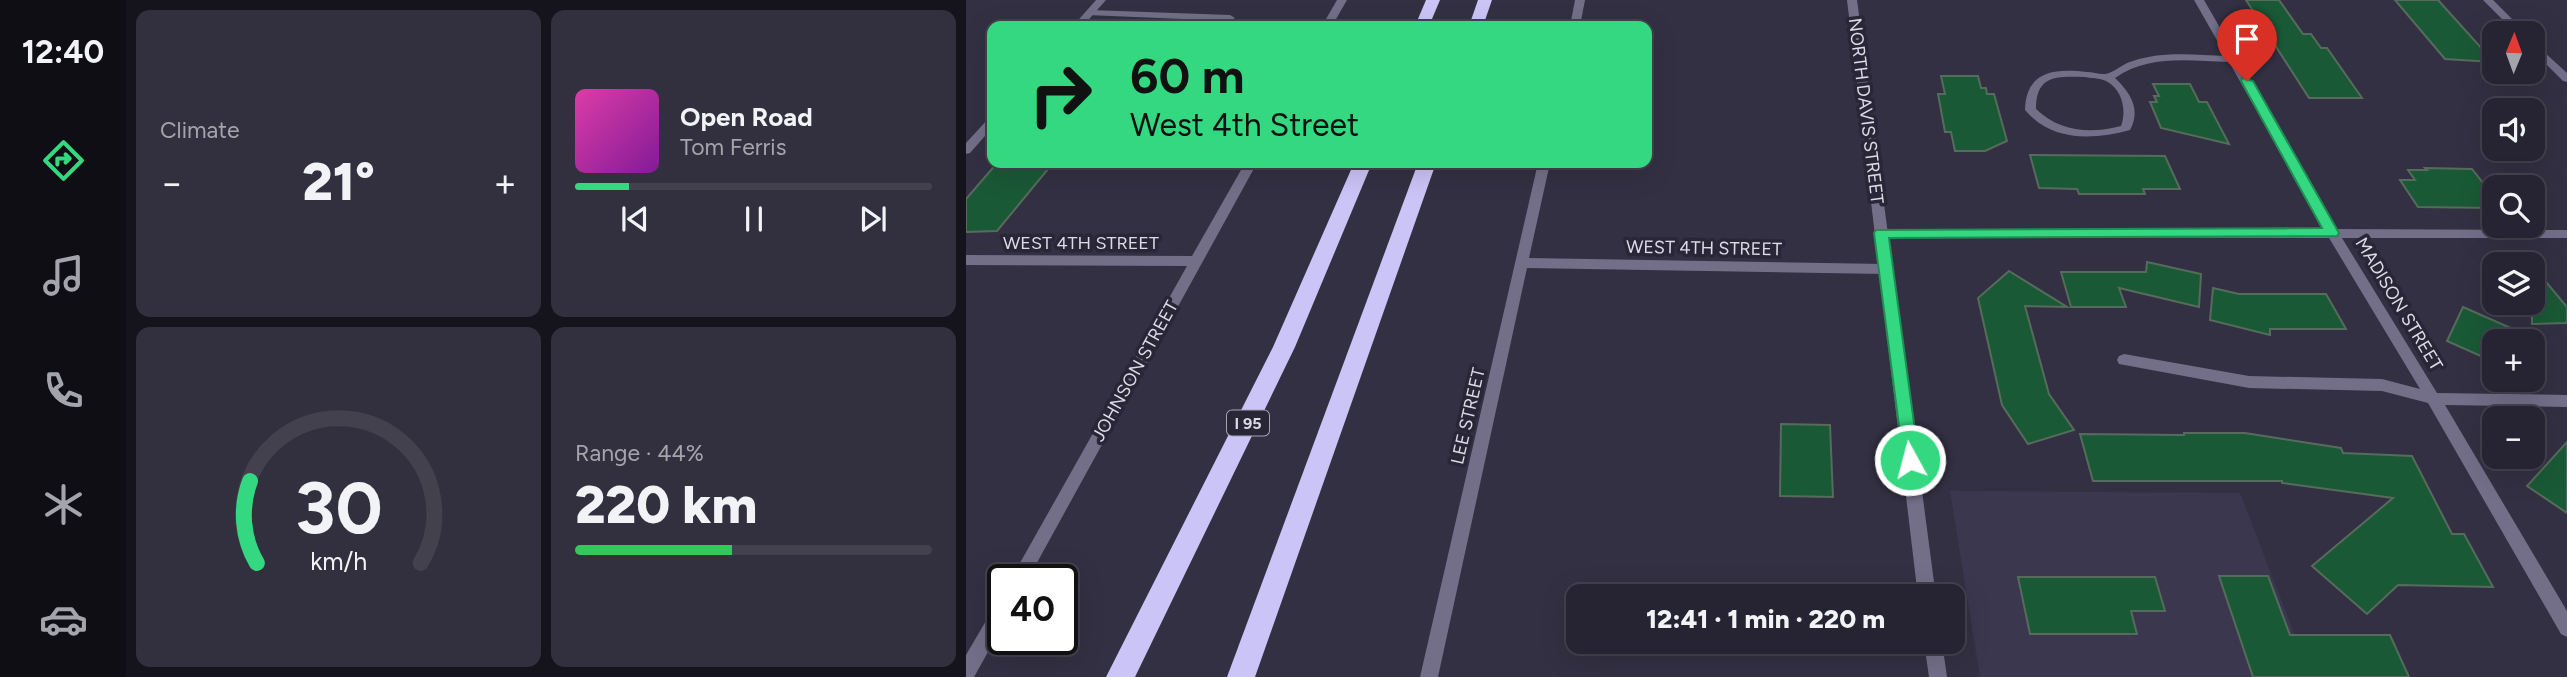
<!DOCTYPE html>
<meta charset="utf-8">
<style>
body{margin:0;font-family:Figtree,sans-serif;background:#32303e;color:#f1f3f6;height:100vh;display:flex;flex-direction:column;font-size:26px;white-space:nowrap}
*{box-sizing:border-box;margin:0}
p{font-size:23px;color:#a4a4ac}
.icon{flex:none;width:38px;height:38px;fill:none;stroke:currentColor;stroke-width:2;stroke-linecap:round;stroke-linejoin:round}
.map{position:relative;flex:1;overflow:hidden}
.panel{display:flex;flex-direction:column;gap:10px;padding:10px;background:#15141c;width:840px}
.panel>*{flex:none}
.banner{position:absolute;left:21px;top:21px;width:665px;height:147px;border-radius:14px;box-shadow:0 7px 28px #0002,0 0 0 2px #42414d;background:#33d881;color:#111;overflow:hidden}
.needle{width:46px;rotate:1deg}
.controls{position:absolute;left:1516px;top:21px;display:grid;gap:14px}
.controls a{display:grid;place-items:center;width:63px;height:63px;border-radius:14px;background:#262432;box-shadow:0 7px 28px #0002,0 0 0 2px #42414d;font-size:35px}
.speed{position:absolute;left:21px;top:564px;display:flex;gap:14px;font-size:35px;font-weight:700;text-align:center}
.speed>*{display:grid;place-content:center;width:91px;height:91px;border-radius:50%;background:#262432;box-shadow:0 7px 28px #0002,0 0 0 2px #42414d;line-height:1}
.speed .limit{border:4px solid #111;border-radius:10px;background:#fff;color:#111}
.pin{position:absolute;display:grid;place-items:center;width:60px;height:60px;color:#fff;margin:-72px -30px;border-radius:50% 50% 50% 0;rotate:-45deg;box-shadow:0 0 7px #0007}
.pin .icon{rotate:45deg}
.me{position:absolute;width:77px;margin:-38px;rotate:353deg;stroke-linejoin:round;filter:drop-shadow(0 0 5px #0008)}
.turn{display:flex;align-items:center;gap:24px;height:147px;padding:0 28px;font-size:32px}
.turn .icon{width:91px;height:91px;stroke-width:2.5}
.turn b{display:block;font-size:49px;line-height:60px}
.big{font-size:52px;font-weight:800;line-height:1.1}
.panel .card{flex:1;display:flex;flex-direction:column;justify-content:center;gap:10px;min-width:0;padding:0 24px;border-radius:14px;background:#32303e}
.panel .dial{align-items:center;gap:0}
.dial svg{height:182px;overflow:visible;fill:none;stroke:#42414d;stroke-width:7;stroke-linecap:round;text-anchor:middle}
.dial text{fill:#f1f3f6;stroke:none}
.song{display:flex;align-items:center;gap:21px}
.cover{width:84px;height:84px;border-radius:10px;background:linear-gradient(135deg,hsl(320 70% 55%),hsl(290 70% 35%))}
.played{height:7px;border-radius:4px;background:linear-gradient(90deg,#33d881 15%,#42414d 15%)}
.keys{display:flex;justify-content:space-around;direction:ltr}
.heat{display:flex;justify-content:space-between;align-items:center;font-size:38px;direction:ltr}
.charge{height:10px;border-radius:5px;background:linear-gradient(90deg,#34c759 44%,#42414d 0)}
.panel .tiles{flex:1;display:grid;gap:10px;grid-template-columns:repeat(2,1fr)}
.trip{position:absolute;left:600px;top:584px;width:399px;height:70px;border-radius:14px;background:#262432;box-shadow:0 7px 28px #0002,0 0 0 2px #42414d;font-weight:800;line-height:70px;text-align:center}
main{display:flex;flex:1;min-height:0}
.dock{display:flex;flex-direction:column;width:126px;justify-content:space-around;align-items:center;background:#0f0e14;color:#a4a4ac}
.dock .icon{width:49px;height:49px}
.dock .selected{color:#33d881}
.dock b{font-size:32px;color:#f1f3f6}
.map>svg:first-child{display:block}
.built{fill:#3a374f}
.building{fill:#1a5936;stroke:#576b5d;stroke-width:2}
.lines{fill:none;stroke-linecap:round;stroke-linejoin:round}
.service{fill:#736f89;fill-rule:evenodd}
.minor{fill:#736f89;fill-rule:evenodd}
.tertiary{fill:#736f89;fill-rule:evenodd}
.motorway{fill:#cbc4f6;fill-rule:evenodd}
.route{fill:#33d881;stroke:#218c54;stroke-width:2}
.labels{text-anchor:middle;stroke-width:7;stroke-linejoin:round;paint-order:stroke}
.shield{fill:#292637;stroke:#a6a5b2;stroke-width:2}
.shield-label{font-size:16px;font-weight:bold;fill:#dcdbe6}
.street-label{font-size:18px;fill:#dcdbe6;stroke:#292637}
</style>
<main>
<nav class="dock">
<b>12:40</b>
<svg class="icon selected" aria-label="directions" viewBox="0 0 24 24"><path d="M12 3l9 9-9 9-9-9zM9 14v-3h6M13 9l2 2-2 2"/></svg>
<svg class="icon" aria-label="music" viewBox="0 0 24 24"><path d="M9 18V5l10-2v13"/><circle cx="6" cy="18" r="3"/><circle cx="16" cy="16" r="3"/></svg>
<svg class="icon" aria-label="phone" viewBox="0 0 24 24"><path d="M5 4h4l2 5-3 2q2 4 5 5l2-3 5 2v4C11 20 4 13 5 4z"/></svg>
<svg class="icon" aria-label="climate" viewBox="0 0 24 24"><path d="M12 3v18M4 7l16 10M4 17L20 7"/></svg>
<svg class="icon" aria-label="car" viewBox="0 0 24 24"><path d="M5 17H2v-5l4-1 3-4h7l3 4 3 1v5h-3M9 17h6M6 11h13"/><circle cx="7" cy="17" r="2"/><circle cx="17" cy="17" r="2"/></svg>
</nav>
<section class="panel">
<div class="tiles">
<div class="card"><p>Climate</p>
<div class="heat"><a>−</a><b class="big">21°</b><a>+</a></div>
</div>
<div class="card">
<div class="song"><i class="cover"></i><div><b>Open Road</b><p>Tom Ferris</p></div></div>
<div class="played"></div>
<div class="keys"><svg class="icon" aria-label="previous" viewBox="0 0 24 24"><path d="M18 5L8 12l10 7zM5 5v14"/></svg><svg class="icon" aria-label="pause" viewBox="0 0 24 24"><path d="M8 5v14M16 5v14"/></svg><svg class="icon" aria-label="next" viewBox="0 0 24 24"><path d="M6 5l10 7-10 7zM19 5v14"/></svg></div>
</div>
<div class="card dial"><svg viewBox="0 0 100 80">
<path d="M14 69A42 42 0 1 1 86 69"/>
<path d="M14 69A42 42 0 0 1 11 33" stroke="#33d881"/>
<text x="50" y="56" font-size="32" font-weight="700">30</text>
<text x="50" y="72" font-size="11">km/h</text>
</svg></div>
<div class="card"><p>Range · 44%</p><b class="big">220 km</b><div class="charge"></div></div>
</div>
</section>
<div class="map">
<svg width="1601" height="677" viewBox="0 0 1601 677">
<rect width="100%" height="100%" fill="#323042"/>
<polygon class="built" points="984,491 1274,493 1345,677 1014,677"/>
<g class="building">
<polygon points="1280,0 1313,0 1337,34 1345,34 1355,48 1361,48 1396,98 1343,98"/>
<polygon points="1429,0 1472,0 1528,62 1479,59"/>
<polygon points="975,76 1012,76 1015,88 1020,88 1021,94 1028,94 1041,141 1019,151 989,151 985,132 979,132 972,94 979,94"/>
<polygon points="1187,84 1224,84 1233,102 1241,102 1263,144 1195,128 1184,102 1191,102 1188,96 1193,96"/>
<polygon points="1064,155 1199,156 1214,189 1177,189 1179,194 1113,194 1111,189 1073,188"/>
<polygon points="31,163 87,163 31,231 0,232 0,199"/>
<polygon points="1459,168 1506,169 1528,197 1528,208 1452,207 1434,180 1449,180 1442,170 1461,170"/>
<polygon points="1181,262 1235,274 1233,307 1153,288 1160,307 1105,307 1095,272 1180,272"/>
<polygon points="1566,265 1601,307 1601,323 1566,324"/>
<polygon points="1043,271 1101,307 1059,306 1083,394 1108,430 1062,444 1036,405 1012,298"/>
<polygon points="1247,288 1273,294 1360,294 1380,329 1304,329 1304,335 1244,320"/>
<polygon points="1497,307 1574,341 1528,341 1528,362 1481,341"/>
<polygon points="815,424 864,425 867,497 814,496"/>
<polygon points="1218,433 1279,433 1375,448 1377,453 1446,456 1486,534 1498,534 1527,587 1432,585 1401,614 1346,566 1427,498 1316,483 1316,481 1127,481 1114,434 1218,435"/>
<polygon points="1601,442 1601,513 1561,486"/>
<polygon points="1253,576 1302,576 1324,635 1424,635 1443,677 1287,677"/>
<polygon points="1052,577 1189,577 1199,611 1165,611 1171,634 1064,634"/>
</g>
<g class="lines">
<polygon class="service" points="124,10 264,15 269,18 264,21 121,15 119,13"/>
<g class="minor">
<polygon points="130,0 140,0 117,26 107,26"/>
<polygon points="371,0 381,0 366,26 356,26"/>
<polygon points="609,0 619,0 614,26 604,26"/>
<path d="M1228,0H1238L1370,229L1601,230V238H1376L1471,393L1601,395V407L1479,405L1601,611V637L1595,634L1462,403L1416,391L1283,388L1153,364L1151,360L1153,356L1158,354L1283,376L1416,379L1454,389L1363,238L915,237L909,233L915,229H1358L1263,62C1224,61 1183,54 1149,78C1165,93 1175,110 1164,130C1127,140 1086,142 1059,110C1060,71 1088,68 1121,72C1128,72 1137,76 1143,73C1151,70 1158,63 1167,61C1197,51 1229,55 1260,56ZM1118,77C1124,78 1134,78 1140,81C1156,89 1161,110 1155,126C1124,134 1094,132 1070,109C1070,76 1089,76 1118,77Z"/>
<polygon points="1517,0 1527,0 1560,33 1550,33"/>
<polygon points="1566,41 1601,73 1601,82 1597,81 1566,50"/>
<polygon points="26,118 26,128 4,153 0,154 0,143 22,119"/>
<polygon points="279,163 291,163 62,579 45,579 221,266 0,265 0,255 226,256"/>
<polygon points="572,163 584,163 563,258 919,264 926,269 919,274 561,268 472,677 454,677"/>
<polygon points="37,600 37,625 8,677 0,677 0,655 31,602"/>
</g>
<g class="tertiary">
<polygon points="881,0 891,0 970,597 952,597"/>
<polygon points="958,642 976,642 981,677 963,677"/>
</g>
<g class="motorway">
<polygon points="460,0 474,0 463,26 449,26"/>
<polygon points="512,0 526,0 517,26 503,26"/>
<polygon points="388,163 406,163 329,347 169,677 140,677 307,347"/>
<polygon points="452,163 470,163 289,677 261,677"/>
</g>
</g>
<polygon class="route" points="1276,78 1287,81 1373,233 1371,236 923,238 953,460 944,468 938,465 908,233 910,230 1356,228 1275,81"/>
<g class="labels">
<rect class="shield" x="261" y="410.5" width="42" height="25" rx="5"/>
<g class="shield-label">
<text x="282" y="429">I 95</text>
</g>
<g class="street-label">
<text transform="translate(900 111) rotate(83)" y="6">NORTH DAVIS STREET</text>
<text x="115" y="249">WEST 4TH STREET</text>
<text transform="translate(738 248) rotate(1)" y="6">WEST 4TH STREET</text>
<text transform="translate(1433 304) rotate(59)" y="6">MADISON STREET</text>
<text transform="translate(169 371) rotate(-61)" y="6">JOHNSON STREET</text>
<text transform="translate(502 416) rotate(-77)" y="6">LEE STREET</text>
</g>
</g>
</svg>
<div class="controls">
<a><svg class="needle" viewBox="-14 -14 28 28"><path d="M0-13l5 13h-10z" fill="#e53935"/><path d="M0 13l5-13h-10z" fill="#a4a4ac"/></svg></a>
<a><svg class="icon" aria-label="sound" viewBox="0 0 24 24"><path d="M4 9h4l5-4v14l-5-4H4zM17 9q2 3 0 6"/></svg></a>
<a><svg class="icon" aria-label="search" viewBox="0 0 24 24"><circle cx="10" cy="10" r="6"/><path d="M15 15l6 6"/></svg></a>
<a><svg class="icon" aria-label="layers" viewBox="0 0 24 24"><path d="M12 4l9 5-9 5-9-5zM3 14l9 5 9-5"/></svg></a>
<a>+</a>
<a>−</a>
</div>
<div class="speed"><div class="limit">40</div></div>
<div class="pin" style="left:1281px;top:81px;background:#d93025"><svg class="icon" aria-label="arrive" viewBox="0 0 24 24"><path d="M6 21V4h12l-3 4 3 4H6"/></svg></div>
<svg class="me" style="left:944px;top:460px" viewBox="-20 -20 40 40"><circle r="17" fill="#33d881" stroke="#fff" stroke-width="3"/><path d="M0-11L8 9 0 5-8 9z" fill="#fff"/></svg>
<div class="trip">12:41 · 1 min · 220 m</div>
<div class="banner">
<div class="turn"><svg class="icon" aria-label="right" viewBox="0 0 24 24"><path d="M7 20v-9h11M14 6l5 5-5 5"/></svg><div><b>60 m</b>West 4th Street</div></div>
</div>
</div>
</main>
